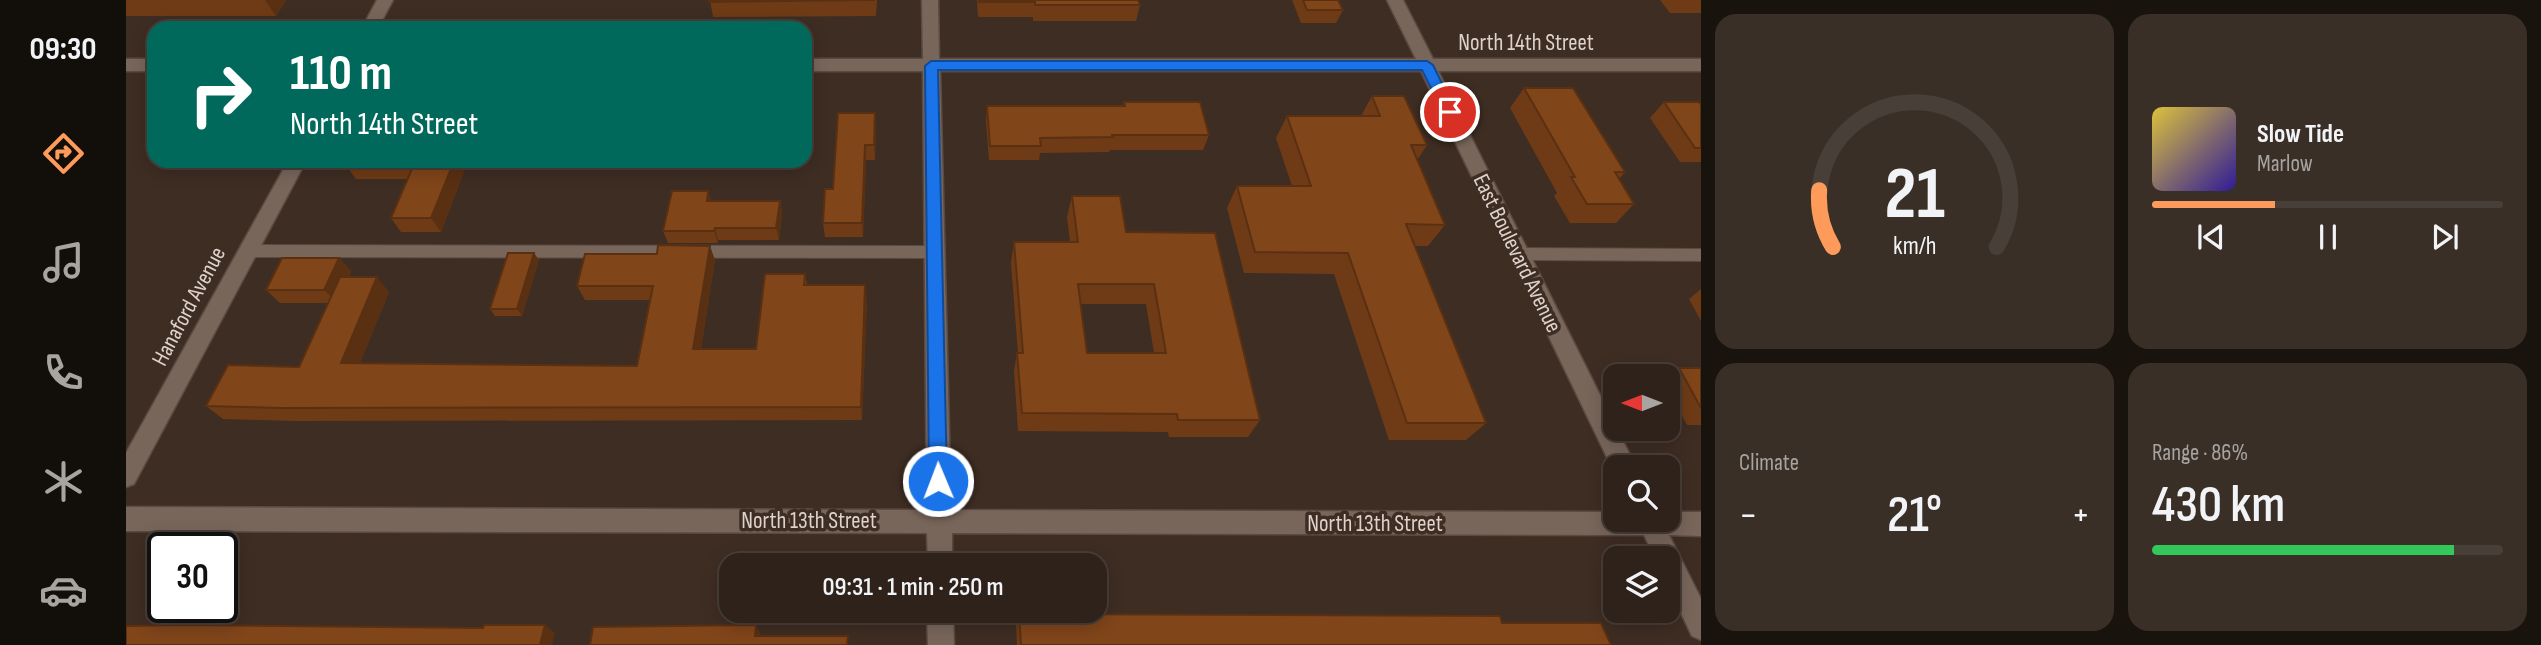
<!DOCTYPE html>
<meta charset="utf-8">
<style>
body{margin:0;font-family:"Sofia Sans Condensed",sans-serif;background:#3a2f27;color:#f1f3f6;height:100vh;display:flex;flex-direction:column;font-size:26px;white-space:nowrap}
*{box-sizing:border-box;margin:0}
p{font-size:23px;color:#a7a4a2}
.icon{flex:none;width:38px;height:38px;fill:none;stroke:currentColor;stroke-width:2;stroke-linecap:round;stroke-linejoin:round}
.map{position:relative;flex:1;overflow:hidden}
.sheet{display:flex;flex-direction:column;gap:14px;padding:14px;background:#19130e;width:840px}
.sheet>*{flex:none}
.hud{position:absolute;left:21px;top:21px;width:665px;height:147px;border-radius:21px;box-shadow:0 4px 18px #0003,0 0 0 2px #493f39;background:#00695c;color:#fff;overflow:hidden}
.needle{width:46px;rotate:270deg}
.controls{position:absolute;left:1477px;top:364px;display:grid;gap:14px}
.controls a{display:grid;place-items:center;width:77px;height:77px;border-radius:14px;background:#2e221a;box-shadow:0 4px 18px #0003,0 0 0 2px #493f39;font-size:35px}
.speed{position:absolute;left:21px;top:532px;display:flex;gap:14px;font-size:35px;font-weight:700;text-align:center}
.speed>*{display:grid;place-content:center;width:91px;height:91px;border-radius:50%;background:#2e221a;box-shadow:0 4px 18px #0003,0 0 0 2px #493f39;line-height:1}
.speed .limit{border:4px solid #111;border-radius:10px;background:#fff;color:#111}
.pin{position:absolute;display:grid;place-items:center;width:60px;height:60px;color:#fff;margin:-30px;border:4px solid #fff;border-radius:50%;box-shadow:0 2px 7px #0007}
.me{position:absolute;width:77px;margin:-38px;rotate:359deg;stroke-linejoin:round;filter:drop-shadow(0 0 5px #0008)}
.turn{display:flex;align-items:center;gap:24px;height:147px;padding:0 28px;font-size:32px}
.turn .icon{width:91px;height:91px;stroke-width:2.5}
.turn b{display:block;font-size:49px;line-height:60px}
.big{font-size:52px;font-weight:600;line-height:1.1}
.sheet .tile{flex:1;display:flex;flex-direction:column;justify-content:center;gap:10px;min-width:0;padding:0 24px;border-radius:21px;background:#3a2f27}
.sheet .dial{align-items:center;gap:0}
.dial svg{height:182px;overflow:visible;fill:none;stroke:#493f39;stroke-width:7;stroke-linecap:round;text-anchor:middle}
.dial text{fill:#f1f3f6;stroke:none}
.song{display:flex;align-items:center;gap:21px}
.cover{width:84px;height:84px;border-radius:10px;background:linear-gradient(135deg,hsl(50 70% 55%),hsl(250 70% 35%))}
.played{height:7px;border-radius:4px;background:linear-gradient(90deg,#ff9b5a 35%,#493f39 35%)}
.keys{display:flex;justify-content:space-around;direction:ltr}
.heat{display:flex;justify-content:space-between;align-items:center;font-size:38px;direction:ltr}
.charge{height:10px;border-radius:5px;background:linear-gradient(90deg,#34c759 86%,#493f39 0)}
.sheet .tiles{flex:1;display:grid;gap:14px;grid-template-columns:repeat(2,1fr)}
.trip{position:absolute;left:593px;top:553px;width:388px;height:70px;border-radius:21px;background:#2e221a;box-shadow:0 4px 18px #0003,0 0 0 2px #493f39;font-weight:600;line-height:70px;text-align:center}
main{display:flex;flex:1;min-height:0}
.tab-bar{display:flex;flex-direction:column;width:126px;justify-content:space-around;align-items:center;background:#120e0a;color:#a7a4a2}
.tab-bar .icon{width:49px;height:49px}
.tab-bar .active{color:#ff9b5a}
.tab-bar b{font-size:32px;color:#f1f3f6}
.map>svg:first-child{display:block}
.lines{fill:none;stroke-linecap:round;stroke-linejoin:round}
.service-casing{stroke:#594a42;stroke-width:2}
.minor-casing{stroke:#594a42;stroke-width:3}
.service{fill:#79665b;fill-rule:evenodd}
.minor{fill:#79665b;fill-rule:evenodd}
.wall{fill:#6f3b16;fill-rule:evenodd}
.shaded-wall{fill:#5a3012}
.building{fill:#81451a;stroke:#5a3012;stroke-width:2;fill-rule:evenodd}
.route{fill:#1a73e8;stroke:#114b97;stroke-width:2}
.labels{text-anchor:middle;stroke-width:7;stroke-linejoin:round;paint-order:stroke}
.street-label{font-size:23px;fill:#ddd2cc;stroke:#3e2d23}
</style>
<main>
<nav class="tab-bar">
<b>09:30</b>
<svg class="icon active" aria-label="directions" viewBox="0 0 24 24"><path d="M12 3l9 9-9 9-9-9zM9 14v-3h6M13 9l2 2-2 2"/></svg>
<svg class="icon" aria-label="music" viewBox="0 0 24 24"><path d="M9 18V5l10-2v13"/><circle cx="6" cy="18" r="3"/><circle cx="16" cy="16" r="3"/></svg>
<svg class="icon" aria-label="phone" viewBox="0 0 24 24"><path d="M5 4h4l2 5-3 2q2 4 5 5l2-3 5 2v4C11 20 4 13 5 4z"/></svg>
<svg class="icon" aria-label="climate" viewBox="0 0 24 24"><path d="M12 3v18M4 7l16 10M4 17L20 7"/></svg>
<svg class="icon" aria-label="car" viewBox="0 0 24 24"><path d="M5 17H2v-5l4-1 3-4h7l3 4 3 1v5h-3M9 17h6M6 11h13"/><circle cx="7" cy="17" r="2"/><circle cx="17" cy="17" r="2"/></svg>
</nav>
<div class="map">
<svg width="1575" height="645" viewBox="0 0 1575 645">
<rect width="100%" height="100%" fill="#3e2d23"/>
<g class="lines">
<defs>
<g id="service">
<polygon points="121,245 808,246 815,252 808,258 121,257 114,251"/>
<polygon points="1393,248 1575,249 1575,261 1393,260 1386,254"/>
</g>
<g id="minor">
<polygon points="251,0 267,0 252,28 236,28"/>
<polygon points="796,0 812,0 813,59 1290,59 1261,0 1277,0 1307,59 1575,59 1575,71 1312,71 1510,467 1489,467 1489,474 1295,71 814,71 825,510 1489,512 1489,520 1542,520 1542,512 1575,512 1575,536 1543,535 1575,599 1575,640 1566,636 1542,586 1542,558 1529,558 1518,535 826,533 826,565 802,565 801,533 0,531 0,507 801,510 797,71 679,71 679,59 797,59"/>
<rect x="0" y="59" width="28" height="12"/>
<polygon points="162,161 180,161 8,484 0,487 0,453"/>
<polygon points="801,611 827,611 828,645 802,645"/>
</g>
</defs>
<use href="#service" class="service-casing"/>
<use href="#minor" class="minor-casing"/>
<use href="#service" class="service"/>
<use href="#minor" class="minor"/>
</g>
<g class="wall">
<polygon points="0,0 160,0 150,16 0,16"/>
<polygon points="584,0 751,0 750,16 587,17"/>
<polygon points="851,0 1012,0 1014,5 1010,21 907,21 907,17 852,17"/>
<polygon points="1166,0 1212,0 1217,10 1210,23 1175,23"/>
<polygon points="1534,0 1575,0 1575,13 1544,13"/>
<polygon points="1398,88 1499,172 1493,179 1508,204 1490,223 1444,223 1428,196 1431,193 1384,108"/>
<polygon points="1246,96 1301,145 1291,160 1319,225 1302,246 1288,246 1360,423 1340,440 1263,440 1208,274 1118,273 1101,208 1111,186 1166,186 1150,138 1161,116 1235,116"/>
<polygon points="998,102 1083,135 1077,150 984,150 983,152 914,153 913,160 863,160 860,121 861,106 997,106"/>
<polygon points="1538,102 1575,105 1575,162 1554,162 1524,118"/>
<polygon points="750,128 749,160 740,160 737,237 699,237 697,223 707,189"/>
<polygon points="221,161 342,161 315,232 275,232 265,218 282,179 230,179 219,164"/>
<polygon points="582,191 585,201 654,201 656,213 653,240 592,240 592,243 542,243 537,231"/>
<path d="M946,196L1000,232L1134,420L1122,437H1043L1042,432L892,431L888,371L891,353H892L885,263L888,242H944L941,217ZM955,304H1020L1028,353H961Z"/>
<polygon points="213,258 225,271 223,277 263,292 234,363 511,366 525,300 459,300 451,286 589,260 575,349 630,349 679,274 681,285 741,299 736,420 171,421 97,419 80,406 173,367 202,303 154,303 140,290"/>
<polygon points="413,260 396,316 369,316 364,309"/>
<polygon points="1575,289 1575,321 1563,299"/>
<polygon points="1553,368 1575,368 1575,425 1561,425 1542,390 1542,376"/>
<polygon points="893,614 1376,623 1485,645 891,645 890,623"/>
</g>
<g class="shaded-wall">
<polygon points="139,0 160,0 150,16"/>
<polygon points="749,113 750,128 749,160 748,145"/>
<polygon points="739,145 740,160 737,237 736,223"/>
<polygon points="328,161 342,161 315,232 305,218"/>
<polygon points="582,191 586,203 581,201"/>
<polygon points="654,201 656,213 653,240 650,228"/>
<polygon points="589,228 592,240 592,243 588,231"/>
<polygon points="584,246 589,260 573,362 567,349"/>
<polygon points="408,253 413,260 396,316 391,309"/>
<polygon points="213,258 225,271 211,303 198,290"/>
<polygon points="251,277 263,292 229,376 215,363"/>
<polygon points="739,285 741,299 736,420 735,407"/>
<polygon points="419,625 429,633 426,645 414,645"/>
<polygon points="630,625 635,635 634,645 629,636"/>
</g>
<g class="building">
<polygon points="584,0 749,0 583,2"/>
<polygon points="853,0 1012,0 1014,5 909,5 909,2 853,2"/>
<polygon points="1177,0 1212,0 1217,10 1181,10"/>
<polygon points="1398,88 1447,88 1499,172 1489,172 1508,204 1461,204 1445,177 1449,177"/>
<polygon points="1246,96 1278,96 1301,145 1285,145 1319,225 1280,224 1360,423 1281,423 1222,253 1129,252 1111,186 1185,186 1161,116 1254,116"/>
<polygon points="998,102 1074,102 1083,135 986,135 987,137 914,138 915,146 864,146 861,106 999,106"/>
<polygon points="1538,102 1573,102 1575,105 1575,148 1569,148"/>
<polygon points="712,113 749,113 748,145 739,145 736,223 697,223 699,189 707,189"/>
<polygon points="221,161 328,161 305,218 265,218 288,164 219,164"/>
<polygon points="546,191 582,191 581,201 654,201 650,228 589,228 588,231 537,231"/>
<path d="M946,196H994L1000,232L1089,233L1134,420H1052L1051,414L896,413L891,353H897L888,242H952ZM952,284H1028L1040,353H961Z"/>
<polygon points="532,245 584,246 567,349 630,349 639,274 679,274 678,285 739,285 735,407 155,408 80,406 102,365 173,367 214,277 251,277 215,363 511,366 527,286 451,286 459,254 531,254"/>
<polygon points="382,253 408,253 391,309 364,309"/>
<polygon points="156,258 213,258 198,290 140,290"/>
<polygon points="1553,368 1575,368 1575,408"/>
<polygon points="893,614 1374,616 1376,623 1475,623 1485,645 895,645"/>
<polygon points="59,625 357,628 358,625 419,625 414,645 0,645 0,626"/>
<polygon points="630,625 629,636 722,636 721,645 464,645 467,627"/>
</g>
<polygon class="route" points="805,61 1301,61 1307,65 1330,112 1324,117 1319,116 1296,70 812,70 821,481 818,487 812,489 806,487 803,481 799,66"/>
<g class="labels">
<g class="street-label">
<text x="1400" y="50">North 14th Street</text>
<text transform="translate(1392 253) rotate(64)" y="8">East Boulevard Avenue</text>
<text transform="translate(62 306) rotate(-62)" y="8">Hanaford Avenue</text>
<text x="683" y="528">North 13th Street</text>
<text x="1249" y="531">North 13th Street</text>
</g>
</g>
</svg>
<div class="controls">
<a><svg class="needle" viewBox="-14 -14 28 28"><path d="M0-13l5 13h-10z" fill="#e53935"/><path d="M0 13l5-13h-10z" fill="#a7a4a2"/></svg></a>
<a><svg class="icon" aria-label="search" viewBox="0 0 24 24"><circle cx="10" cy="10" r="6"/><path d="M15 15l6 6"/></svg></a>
<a><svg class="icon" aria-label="layers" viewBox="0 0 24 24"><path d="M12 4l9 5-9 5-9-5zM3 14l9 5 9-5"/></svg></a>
</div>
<div class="speed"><div class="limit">30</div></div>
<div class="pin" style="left:1324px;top:112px;background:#d93025"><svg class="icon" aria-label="arrive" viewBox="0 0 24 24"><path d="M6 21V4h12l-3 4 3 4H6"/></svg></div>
<svg class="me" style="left:812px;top:481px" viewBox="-20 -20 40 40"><circle r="17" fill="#1a73e8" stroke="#fff" stroke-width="3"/><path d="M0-11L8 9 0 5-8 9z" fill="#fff"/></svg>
<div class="trip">09:31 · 1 min · 250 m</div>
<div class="hud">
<div class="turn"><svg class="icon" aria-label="right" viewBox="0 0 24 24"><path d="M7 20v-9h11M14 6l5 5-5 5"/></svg><div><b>110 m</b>North 14th Street</div></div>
</div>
</div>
<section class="sheet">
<div class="tiles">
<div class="tile dial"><svg viewBox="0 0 100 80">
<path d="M14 69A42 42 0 1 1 86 69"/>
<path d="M14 69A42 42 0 0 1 8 44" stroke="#ff9b5a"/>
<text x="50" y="56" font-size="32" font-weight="700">21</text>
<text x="50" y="72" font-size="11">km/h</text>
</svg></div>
<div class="tile">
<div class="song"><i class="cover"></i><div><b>Slow Tide</b><p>Marlow</p></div></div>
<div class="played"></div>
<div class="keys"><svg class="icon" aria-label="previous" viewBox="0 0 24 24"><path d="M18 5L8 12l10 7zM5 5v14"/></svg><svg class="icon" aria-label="pause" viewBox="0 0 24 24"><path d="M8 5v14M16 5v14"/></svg><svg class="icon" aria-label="next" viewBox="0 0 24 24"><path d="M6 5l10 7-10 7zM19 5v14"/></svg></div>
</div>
<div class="tile"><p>Climate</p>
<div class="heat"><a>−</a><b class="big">21°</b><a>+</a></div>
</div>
<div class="tile"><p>Range · 86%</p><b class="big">430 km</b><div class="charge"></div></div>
</div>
</section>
</main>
